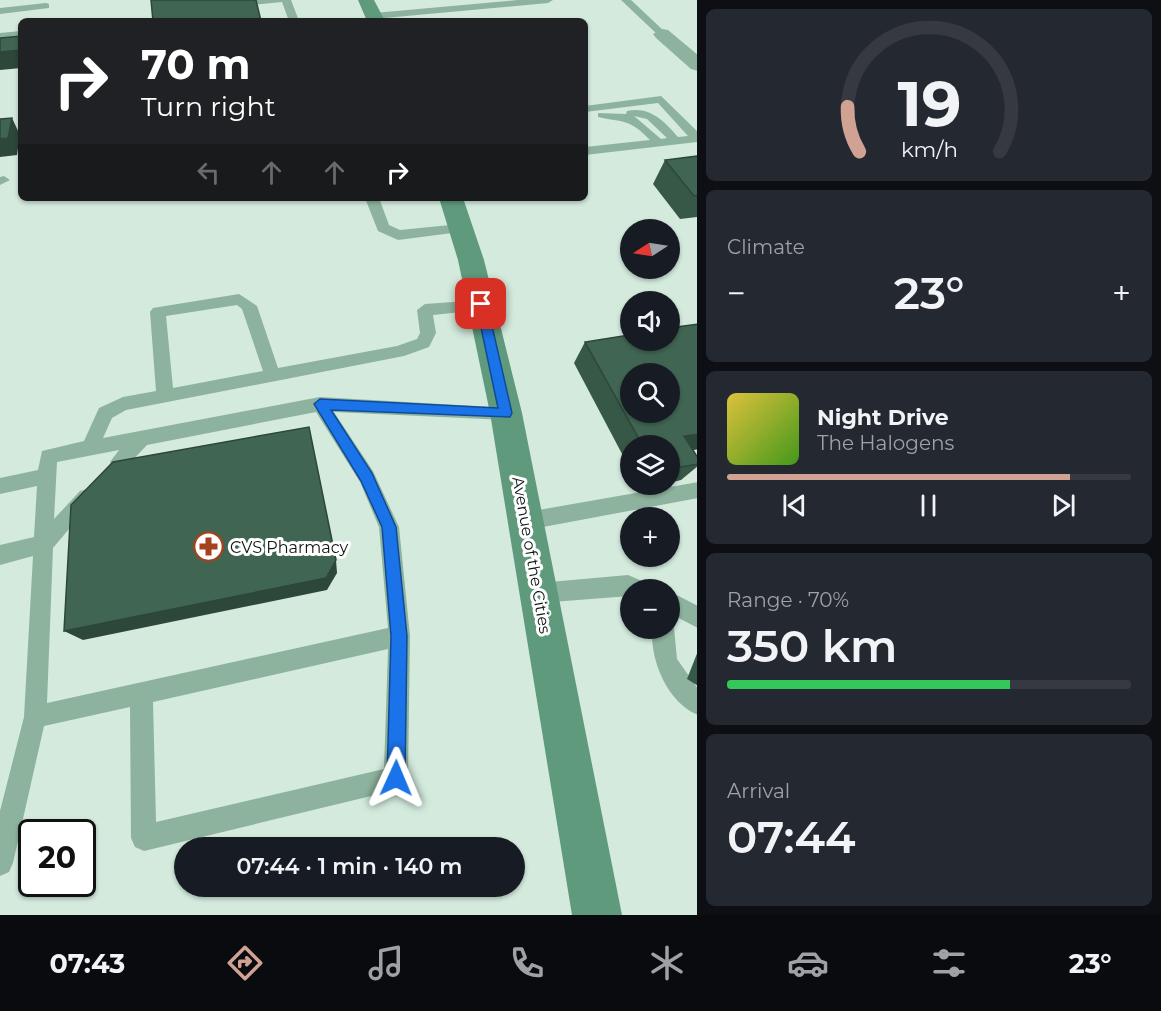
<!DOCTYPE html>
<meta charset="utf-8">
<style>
body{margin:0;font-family:Montserrat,sans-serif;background:#242831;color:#f1f3f6;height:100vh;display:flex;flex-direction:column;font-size:22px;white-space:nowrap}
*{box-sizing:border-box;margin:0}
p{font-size:20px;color:#9ea1a6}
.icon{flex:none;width:33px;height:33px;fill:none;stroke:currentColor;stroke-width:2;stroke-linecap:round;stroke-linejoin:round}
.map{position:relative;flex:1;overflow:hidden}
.sheet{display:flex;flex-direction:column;gap:9px;padding:9px;background:#0d0f14;width:464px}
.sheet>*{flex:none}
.guide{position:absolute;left:18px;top:18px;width:570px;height:183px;border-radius:9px;box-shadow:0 2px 4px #0004;background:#202124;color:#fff;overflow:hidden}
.needle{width:39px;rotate:258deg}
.tools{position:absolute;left:620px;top:219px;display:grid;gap:12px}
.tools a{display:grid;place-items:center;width:60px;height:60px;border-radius:50%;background:#171b24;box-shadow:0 2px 4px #0004;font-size:30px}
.speed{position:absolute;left:18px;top:819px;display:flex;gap:12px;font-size:30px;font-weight:700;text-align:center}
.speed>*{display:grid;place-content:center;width:78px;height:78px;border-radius:50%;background:#171b24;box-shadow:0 2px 4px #0004;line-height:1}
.speed .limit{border:3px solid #111;border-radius:9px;background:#fff;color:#111}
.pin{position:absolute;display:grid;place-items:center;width:51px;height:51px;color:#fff;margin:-26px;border-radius:12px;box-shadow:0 3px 9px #0006}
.me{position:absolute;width:66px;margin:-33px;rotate:1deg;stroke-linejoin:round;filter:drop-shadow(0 0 4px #0008)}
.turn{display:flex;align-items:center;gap:21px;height:126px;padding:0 24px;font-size:27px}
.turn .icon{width:78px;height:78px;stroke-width:2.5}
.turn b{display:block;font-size:42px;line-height:51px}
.lanes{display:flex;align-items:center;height:57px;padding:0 24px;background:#0003;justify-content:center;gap:30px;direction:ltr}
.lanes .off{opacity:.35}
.big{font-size:45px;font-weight:600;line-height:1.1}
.sheet .widget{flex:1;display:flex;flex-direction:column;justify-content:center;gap:9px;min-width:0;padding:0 21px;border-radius:9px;background:#242831}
.sheet .dial{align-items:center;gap:0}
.dial svg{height:156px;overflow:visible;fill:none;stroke:#363941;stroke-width:7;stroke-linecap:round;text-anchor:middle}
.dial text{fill:#f1f3f6;stroke:none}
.song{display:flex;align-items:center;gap:18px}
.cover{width:72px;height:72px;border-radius:9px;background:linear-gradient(135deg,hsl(50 70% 55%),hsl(100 70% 35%))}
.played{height:6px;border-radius:3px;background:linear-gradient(90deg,#d0a294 85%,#363941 85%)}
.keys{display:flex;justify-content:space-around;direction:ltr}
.heat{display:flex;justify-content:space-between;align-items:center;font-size:33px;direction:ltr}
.charge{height:9px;border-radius:4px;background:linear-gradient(90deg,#34c759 70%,#363941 0)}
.trip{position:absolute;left:174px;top:837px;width:351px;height:60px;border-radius:30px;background:#171b24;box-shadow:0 2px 4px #0004;font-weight:600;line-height:60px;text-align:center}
.dock{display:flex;height:96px;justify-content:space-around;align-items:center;background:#090b0e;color:#9ea1a6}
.dock .icon{width:42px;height:42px}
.dock .current{color:#d0a294}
.dock b{font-size:27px;color:#f1f3f6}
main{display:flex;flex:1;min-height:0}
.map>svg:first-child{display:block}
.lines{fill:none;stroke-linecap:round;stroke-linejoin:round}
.service{fill:#8db39e;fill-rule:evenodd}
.minor{fill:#8db39e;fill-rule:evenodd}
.secondary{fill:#5f9a7c;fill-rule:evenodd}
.wall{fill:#375847}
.shaded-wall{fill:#2d473a}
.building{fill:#406653;stroke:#2d473a;stroke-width:1.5;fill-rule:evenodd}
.route{fill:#1a73e8;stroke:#114b97;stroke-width:1.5}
.labels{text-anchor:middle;stroke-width:6;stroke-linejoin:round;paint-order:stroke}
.poi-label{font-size:16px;fill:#0d1511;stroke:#fff;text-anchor:start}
.street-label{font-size:16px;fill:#0d1511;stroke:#fff}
</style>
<main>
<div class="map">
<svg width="698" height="915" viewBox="0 0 698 915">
<rect width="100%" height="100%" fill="#d3eadd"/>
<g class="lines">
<g class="service">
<polygon points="247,0 291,0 299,21 289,21 282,2 233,7 228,4"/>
<polygon points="518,0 553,0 548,3 374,19 369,16 374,13"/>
<polygon points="621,0 631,0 665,32 665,36 659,36"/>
<polygon points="46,3 49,4 49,8 0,14 0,8"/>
<polygon points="21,31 21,37 0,39 0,33"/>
<path d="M661,96L698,132V142L585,155V147L650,140C629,118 624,123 598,117V113L626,114L627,111C650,106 664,121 678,137L688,136L658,103L585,112V106ZM634,116L647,119L667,138L661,139Z"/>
<polygon points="4,176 10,180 0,185 0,177"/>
<polygon points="365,198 379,198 389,225 400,230 460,224 467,228 460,232 398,240 378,231"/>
<path d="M239,294L257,306L278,368L397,346L417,339L420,333L417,310L425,304L481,300L489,305L481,310L433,315L436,333L429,347L404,356L126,410L112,418L103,438L320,397L512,408L515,413L512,418L506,420L334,412L373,471L399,527L410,636L408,778L405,787L396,790L144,851L135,847L131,838L130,707L44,726L13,863L9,872L0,876V811L24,717L33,556L0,565V545L34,537L37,486L0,494V478L38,470L42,451L84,441L99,408L123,397L156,391L150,312L153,308ZM237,305L242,309L263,371L173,388L166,316ZM316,412L360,482L379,527L388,628L47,703L53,548L96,497L94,491L87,489L80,491L54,519L57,462L119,450L110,462L113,468L119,470L125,468L147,445ZM388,649L384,769L156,822L153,702Z"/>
<polygon points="698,482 698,498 527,530 520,527 517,521 520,515 527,512"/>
<polygon points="628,575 647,583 650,590 630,590 630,596 539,603 532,600 529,593 532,586 539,583"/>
<polygon points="669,591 698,606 698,628 669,613"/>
<path d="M669,620L674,628L677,659L698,689V715C667,702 650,660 652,628H669Z"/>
</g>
<polygon class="minor" points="662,29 668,30 698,55 698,71 691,69 656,38 653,34"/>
<g class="secondary">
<polygon points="358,0 374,0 385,21 367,21"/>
<polygon points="439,198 463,198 484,260 522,413 622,915 572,915 490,413 458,260"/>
</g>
</g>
<g class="wall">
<polygon points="698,156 698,217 680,219 653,184 665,160"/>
<polygon points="585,342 698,449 692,450 698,458 698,466 681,480 669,483 669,446 630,446 630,469 574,363"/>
<polygon points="638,484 659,484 640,488"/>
<polygon points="698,651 698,686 687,679"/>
</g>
<g class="shaded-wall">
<polygon points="21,50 21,68 0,70 0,52"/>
<polygon points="12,118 20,135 17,155 0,157 0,139"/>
<polygon points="698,434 698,449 669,454 684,436"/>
<polygon points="336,560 337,573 327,590 83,640 64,631"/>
</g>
<g class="building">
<polygon points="151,0 256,0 261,21 153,21"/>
<polygon points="21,36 21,50 0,52 0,38"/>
<polygon points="12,118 8,138 0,139 0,119"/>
<polygon points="698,156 698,195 694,196 665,160"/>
<path d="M698,324V434L684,436L698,458V464L669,469V446H643L585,342L630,335V340H669V328ZM630,374H669V412H630Z"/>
<polygon points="309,427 336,560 326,578 64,631 71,505 113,462"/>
</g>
<polygon class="route" points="481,300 487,304 512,413 510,417 331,410 372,473 396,527 407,636 405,778 402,784 396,787 389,784 387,778 391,636 382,527 361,481 314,404 320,399 498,408 476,304"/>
<defs>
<symbol id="pharmacy-ring" viewBox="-11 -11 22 22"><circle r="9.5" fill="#fff" stroke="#a7401d" stroke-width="1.5"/><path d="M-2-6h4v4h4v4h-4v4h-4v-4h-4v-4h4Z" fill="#a7401d"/></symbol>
</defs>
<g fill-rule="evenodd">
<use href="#pharmacy-ring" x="192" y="530" width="33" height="33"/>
</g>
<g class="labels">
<g class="poi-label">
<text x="230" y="553">CVS Pharmacy</text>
</g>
<g class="street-label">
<text transform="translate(532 555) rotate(80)" y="6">Avenue of the Cities</text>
</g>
</g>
</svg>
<div class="tools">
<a><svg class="needle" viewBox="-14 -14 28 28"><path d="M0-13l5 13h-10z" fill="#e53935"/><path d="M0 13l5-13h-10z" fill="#9ea1a6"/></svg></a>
<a><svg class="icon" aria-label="sound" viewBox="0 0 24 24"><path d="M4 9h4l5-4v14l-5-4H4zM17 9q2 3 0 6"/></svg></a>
<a><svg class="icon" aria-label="search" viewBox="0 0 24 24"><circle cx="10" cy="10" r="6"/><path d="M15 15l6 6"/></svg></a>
<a><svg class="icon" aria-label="layers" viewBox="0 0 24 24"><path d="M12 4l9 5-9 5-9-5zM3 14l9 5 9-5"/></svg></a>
<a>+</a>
<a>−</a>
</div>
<div class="speed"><div class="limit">20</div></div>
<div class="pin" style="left:481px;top:304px;background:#d93025"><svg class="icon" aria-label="arrive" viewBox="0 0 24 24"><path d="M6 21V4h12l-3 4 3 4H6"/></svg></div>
<svg class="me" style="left:396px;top:778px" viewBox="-20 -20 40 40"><path d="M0-17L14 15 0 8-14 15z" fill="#1a73e8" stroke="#fff" stroke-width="4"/></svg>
<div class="trip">07:44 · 1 min · 140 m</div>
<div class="guide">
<div class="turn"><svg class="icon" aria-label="right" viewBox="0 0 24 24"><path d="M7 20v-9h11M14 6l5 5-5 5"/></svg><div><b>70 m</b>Turn right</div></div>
<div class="lanes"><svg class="icon off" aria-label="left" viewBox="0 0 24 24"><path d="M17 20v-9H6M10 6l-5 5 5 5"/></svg><svg class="icon off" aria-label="ahead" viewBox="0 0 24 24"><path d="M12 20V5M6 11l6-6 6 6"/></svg><svg class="icon off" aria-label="ahead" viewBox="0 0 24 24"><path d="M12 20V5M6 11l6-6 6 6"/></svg><svg class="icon" aria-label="right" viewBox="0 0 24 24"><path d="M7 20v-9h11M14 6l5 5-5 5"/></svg></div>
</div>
</div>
<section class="sheet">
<div class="widget dial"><svg viewBox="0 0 100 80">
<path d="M14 69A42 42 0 1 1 86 69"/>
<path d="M14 69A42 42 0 0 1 8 46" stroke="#d0a294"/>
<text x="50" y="56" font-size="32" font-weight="700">19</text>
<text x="50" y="72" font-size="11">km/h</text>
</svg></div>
<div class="widget"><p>Climate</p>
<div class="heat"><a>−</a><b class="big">23°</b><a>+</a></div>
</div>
<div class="widget">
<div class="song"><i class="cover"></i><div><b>Night Drive</b><p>The Halogens</p></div></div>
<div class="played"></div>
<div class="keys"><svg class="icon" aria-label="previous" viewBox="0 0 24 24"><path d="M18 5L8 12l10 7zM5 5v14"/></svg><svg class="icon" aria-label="pause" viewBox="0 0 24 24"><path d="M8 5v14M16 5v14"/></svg><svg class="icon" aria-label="next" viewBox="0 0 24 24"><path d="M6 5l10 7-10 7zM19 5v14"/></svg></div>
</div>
<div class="widget"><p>Range · 70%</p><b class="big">350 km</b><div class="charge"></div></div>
<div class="widget"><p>Arrival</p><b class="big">07:44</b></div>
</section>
</main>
<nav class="dock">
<b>07:43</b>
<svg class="icon current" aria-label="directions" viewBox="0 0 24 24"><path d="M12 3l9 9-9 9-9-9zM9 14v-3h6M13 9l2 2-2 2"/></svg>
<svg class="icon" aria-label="music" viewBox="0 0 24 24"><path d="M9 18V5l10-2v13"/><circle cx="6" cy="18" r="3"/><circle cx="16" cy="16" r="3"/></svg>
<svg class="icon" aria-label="phone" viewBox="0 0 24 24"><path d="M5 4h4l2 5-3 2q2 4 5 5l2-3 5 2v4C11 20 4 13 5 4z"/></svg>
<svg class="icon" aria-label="climate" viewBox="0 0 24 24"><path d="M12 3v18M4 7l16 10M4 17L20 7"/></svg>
<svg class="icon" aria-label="car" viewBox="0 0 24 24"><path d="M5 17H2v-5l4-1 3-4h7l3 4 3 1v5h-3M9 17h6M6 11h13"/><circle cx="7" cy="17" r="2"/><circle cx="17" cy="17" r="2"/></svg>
<svg class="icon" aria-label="filters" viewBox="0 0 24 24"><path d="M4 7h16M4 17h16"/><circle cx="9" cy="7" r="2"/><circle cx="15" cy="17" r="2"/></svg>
<b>23°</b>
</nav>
